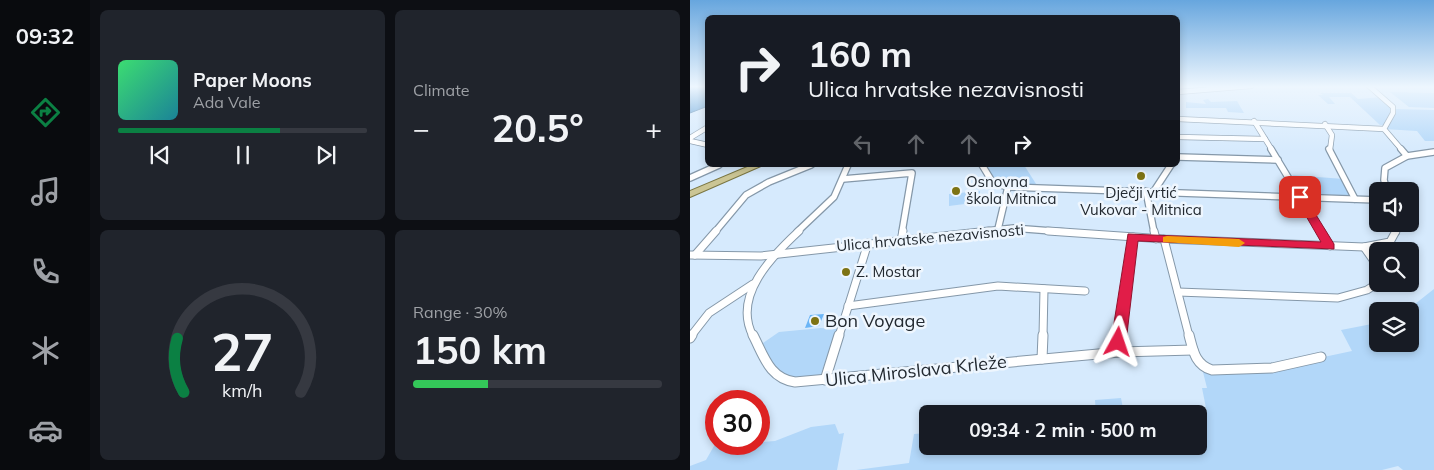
<!DOCTYPE html>
<meta charset="utf-8">
<style>
body{margin:0;font-family:Mulish,sans-serif;background:#20242c;color:#f1f3f6;height:100vh;display:flex;flex-direction:column;font-size:19px;white-space:nowrap}
*{box-sizing:border-box;margin:0}
p{font-size:16px;color:#9ea1a6}
.icon{flex:none;width:28px;height:28px;fill:none;stroke:currentColor;stroke-width:2;stroke-linecap:round;stroke-linejoin:round}
.map{position:relative;flex:1;overflow:hidden}
.sheet{display:flex;flex-direction:column;gap:10px;padding:10px;background:#0d0f14;width:600px}
.sheet>*{flex:none}
.top-card{position:absolute;left:15px;top:15px;width:475px;height:152px;border-radius:8px;box-shadow:0 2px 8px #0003;background:#171b24;color:#f1f3f6;overflow:hidden}
.tools{position:absolute;left:679px;top:182px;display:grid;gap:10px}
.tools a{display:grid;place-items:center;width:50px;height:50px;border-radius:8px;background:#171b24;box-shadow:0 2px 8px #0003;font-size:25px}
.speed{position:absolute;left:15px;top:390px;display:flex;gap:10px;font-size:25px;font-weight:700;text-align:center}
.speed>*{display:grid;place-content:center;width:65px;height:65px;border-radius:50%;background:#171b24;box-shadow:0 2px 8px #0003;line-height:1}
.speed .limit{border:8px solid #d22;background:#fff;color:#111}
.pin{position:absolute;display:grid;place-items:center;width:42px;height:42px;color:#fff;margin:-21px;border-radius:10px;box-shadow:0 2px 8px #0006}
.me{position:absolute;width:55px;margin:-28px;rotate:5deg;stroke-linejoin:round;filter:drop-shadow(0 0 4px #0008)}
.turn{display:flex;align-items:center;gap:18px;height:105px;padding:0 20px;font-size:22px}
.turn .icon{width:65px;height:65px;stroke-width:2.5}
.turn b{display:block;font-size:35px;line-height:42px}
.lanes{display:flex;align-items:center;height:48px;padding:0 20px;background:#0003;justify-content:center;gap:25px;direction:ltr}
.lanes .off{opacity:.35}
.big{font-size:38px;font-weight:700;line-height:1.1}
.sheet .card{flex:1;display:flex;flex-direction:column;justify-content:center;gap:8px;min-width:0;padding:0 18px;border-radius:8px;background:#20242c}
.sheet .dial{align-items:center;gap:0}
.dial svg{height:130px;overflow:visible;fill:none;stroke:#363941;stroke-width:7;stroke-linecap:round;text-anchor:middle}
.dial text{fill:#f1f3f6;stroke:none}
.song{display:flex;align-items:center;gap:15px}
.cover{width:60px;height:60px;border-radius:8px;background:linear-gradient(135deg,hsl(140 70% 55%),hsl(190 70% 35%))}
.played{height:5px;border-radius:2px;background:linear-gradient(90deg,#0b8043 65%,#363941 65%)}
.keys{display:flex;justify-content:space-around;direction:ltr}
.heat{display:flex;justify-content:space-between;align-items:center;font-size:28px;direction:ltr}
.charge{height:8px;border-radius:4px;background:linear-gradient(90deg,#34c759 30%,#363941 0)}
.sheet .tiles{flex:1;display:grid;gap:10px;grid-template-columns:repeat(2,1fr)}
.trip{position:absolute;left:229px;top:405px;width:288px;height:50px;border-radius:8px;background:#171b24;box-shadow:0 2px 8px #0003;font-weight:700;line-height:50px;text-align:center}
main{display:flex;flex:1;min-height:0}
.menu{display:flex;flex-direction:column;width:90px;justify-content:space-around;align-items:center;background:#090b0e;color:#9ea1a6}
.menu .icon{width:35px;height:35px}
.menu .active{color:#0b8043}
.menu b{font-size:22px;color:#f1f3f6}
.map>svg:first-child{display:block}
.green{fill:#b2d7f9}
.water{fill:#4690ce;stroke:#3b719f}
.building{fill:#6bb5f6}
.lines{fill:none;stroke-linecap:round;stroke-linejoin:round}
.street-far3-casing{stroke:#8598a9;stroke-width:6}
.street-far2-casing{stroke:#8598a9;stroke-width:8}
.street-far1-casing{stroke:#8598a9;stroke-width:9}
.street-casing{stroke:#8598a9;stroke-width:11}
.primary-casing{stroke:#7a7642;stroke-width:2}
.street-far3{stroke:#fff;stroke-width:4.5}
.street-far2{stroke:#fff;stroke-width:5.5}
.street-far1{stroke:#fff;stroke-width:7}
.street{stroke:#fff;stroke-width:9}
.primary{fill:#cbc594;fill-rule:evenodd}
.route{fill:#e11d48;stroke:#92132f}
.slow{fill:#f59e0b}
.poi-dot{fill:#7d7314;stroke:#eef6fe;stroke-width:2}
.labels{text-anchor:middle;stroke-width:5;stroke-linejoin:round;paint-order:stroke}
.poi-label{font-size:15px;fill:#222930;stroke:#eef6fe;text-anchor:start}
.street-label{font-size:15px;fill:#222930;stroke:#eef6fe}
.near-poi-label{font-size:18px;fill:#222930;stroke:#eef6fe;text-anchor:start}
.near-street-label{font-size:18px;fill:#222930;stroke:#eef6fe}
</style>
<main>
<nav class="menu">
<b>09:32</b>
<svg class="icon active" aria-label="directions" viewBox="0 0 24 24"><path d="M12 3l9 9-9 9-9-9zM9 14v-3h6M13 9l2 2-2 2"/></svg>
<svg class="icon" aria-label="music" viewBox="0 0 24 24"><path d="M9 18V5l10-2v13"/><circle cx="6" cy="18" r="3"/><circle cx="16" cy="16" r="3"/></svg>
<svg class="icon" aria-label="phone" viewBox="0 0 24 24"><path d="M5 4h4l2 5-3 2q2 4 5 5l2-3 5 2v4C11 20 4 13 5 4z"/></svg>
<svg class="icon" aria-label="climate" viewBox="0 0 24 24"><path d="M12 3v18M4 7l16 10M4 17L20 7"/></svg>
<svg class="icon" aria-label="car" viewBox="0 0 24 24"><path d="M5 17H2v-5l4-1 3-4h7l3 4 3 1v5h-3M9 17h6M6 11h13"/><circle cx="7" cy="17" r="2"/><circle cx="17" cy="17" r="2"/></svg>
</nav>
<section class="sheet">
<div class="tiles">
<div class="card">
<div class="song"><i class="cover"></i><div><b>Paper Moons</b><p>Ada Vale</p></div></div>
<div class="played"></div>
<div class="keys"><svg class="icon" aria-label="previous" viewBox="0 0 24 24"><path d="M18 5L8 12l10 7zM5 5v14"/></svg><svg class="icon" aria-label="pause" viewBox="0 0 24 24"><path d="M8 5v14M16 5v14"/></svg><svg class="icon" aria-label="next" viewBox="0 0 24 24"><path d="M6 5l10 7-10 7zM19 5v14"/></svg></div>
</div>
<div class="card"><p>Climate</p>
<div class="heat"><a>−</a><b class="big">20.5°</b><a>+</a></div>
</div>
<div class="card dial"><svg viewBox="0 0 100 80">
<path d="M14 69A42 42 0 1 1 86 69"/>
<path d="M14 69A42 42 0 0 1 10 36" stroke="#0b8043"/>
<text x="50" y="56" font-size="32" font-weight="700">27</text>
<text x="50" y="72" font-size="11">km/h</text>
</svg></div>
<div class="card"><p>Range · 30%</p><b class="big">150 km</b><div class="charge"></div></div>
</div>
</section>
<div class="map">
<svg width="744" height="470" viewBox="0 0 744 470">
<rect width="100%" height="100%" fill="#d6eafd"/>
<g class="green">
<polygon points="700,92 744,93 744,108 719,107"/>
<polygon points="630,93 661,93 668,99 693,97 703,109 744,110 744,141 735,141 727,131 694,129 695,125 690,125 660,97 639,97 645,104 638,104 628,95 633,95"/>
<polygon points="518,99 521,102 547,101 554,113 538,112 536,108 496,108 496,102 516,104 513,100"/>
<polygon points="293,165 334,165 348,187 307,184"/>
<polygon points="601,175 654,179 661,197 614,195 608,191 609,188 614,188 607,177"/>
<polygon points="290,191 290,202 259,206 259,194"/>
<polygon points="744,289 744,470 713,470 708,466 692,470 166,470 219,463 224,434 237,433 238,446 508,446 508,435 516,433 509,414 517,413 512,388 517,388 512,368 582,368 662,351 651,330 687,323 688,344 720,344 720,311 716,311"/>
<path d="M131,328L147,329L131,374C123,381 102,381 92,375C82,370 77,352 73,343L89,332Z"/>
<polygon points="431,398 434,414 406,414 405,400"/>
<polygon points="145,424 149,434 154,433 147,470 0,470 0,466 16,460 24,446 85,441 121,427"/>
</g>
<polygon class="water" points="0,86 17,86 18,106 0,113"/>
<polygon class="building" points="134,314 129,326 115,328 120,315"/>
<g class="lines">
<defs>
<g id="street-far3">
<polyline points="679,86 703,107 703,113 694,129 712,150"/>
<polyline points="488,92 561,86"/>
<polyline points="488,119 694,129"/>
<polyline points="564,121 582,150"/>
<polyline points="635,124 642,135 640,150"/>
<polyline points="488,137 575,139"/>
<polyline points="0,138 18,127"/>
<polyline points="0,141 18,145"/>
</g>
<g id="street-far2">
<polyline points="581,149 631,232"/>
<polyline points="639,149 665,199"/>
<polyline points="711,149 717,156"/>
<polyline points="488,157 588,160"/>
<polyline points="292,165 303,183 318,187 688,200"/>
<polyline points="0,178 29,165"/>
<polyline points="153,179 222,173 212,232"/>
<polyline points="456,191 464,232"/>
<polyline points="464,191 481,165"/>
<polyline points="697,191 694,180 695,168 717,156 744,152"/>
<polyline points="706,224 706,232"/>
<polyline points="308,229 318,187"/>
<polyline points="25,232 56,195 79,182 121,165"/>
<polyline points="107,232 144,197 158,165"/>
<polyline points="287,232 324,228 375,232"/>
</g>
<g id="street-far1">
<polyline points="358,231 474,239 674,247 700,242 706,231"/>
<polyline points="464,231 466,239"/>
<polyline points="631,231 640,246"/>
<polyline points="474,239 499,336"/>
<polyline points="211,240 213,231"/>
<polyline points="674,247 688,267"/>
<polyline points="0,255 71,256 299,231"/>
<polyline points="5,255 26,231"/>
<polyline points="488,292 648,298 677,290 688,283"/>
<polyline points="158,306 308,286 395,291"/>
<polyline points="1,336 19,313 63,284"/>
<path d="M63,336C42,296 82,256 109,231"/>
<polyline points="149,336 178,243"/>
<polyline points="353,336 354,289"/>
<polyline points="429,336 443,237"/>
</g>
<g id="street">
<path d="M63,335C74,356 79,378 105,382L430,352L503,350"/>
<path d="M499,335C503,350 505,365 522,370L582,368L631,357"/>
<polyline points="0,338 2,335"/>
<polyline points="428,352 429,335"/>
<polyline points="352,359 353,335"/>
<polyline points="135,380 149,335"/>
</g>
<polygon id="primary" points="62,165 73,165 0,197 0,191"/>
</defs>
<use href="#street-far3" class="street-far3-casing"/>
<use href="#street-far2" class="street-far2-casing"/>
<use href="#street-far1" class="street-far1-casing"/>
<use href="#street" class="street-casing"/>
<use href="#primary" class="primary-casing"/>
<use href="#street-far3" class="street-far3"/>
<use href="#street-far2" class="street-far2"/>
<use href="#street-far1" class="street-far1"/>
<use href="#street" class="street"/>
<use href="#primary" class="primary"/>
</g>
<linearGradient id="sky" x2="0" y2="1"><stop stop-color="#67a6de"/><stop offset="0.57" stop-color="#edf6fe"/><stop offset="1" stop-color="#edf6fe" stop-opacity="0"/></linearGradient>
<rect width="744" height="152" fill="url(#sky)"/>
<polygon class="route" points="610,194 615,197 644,244 644,249 448,241 436,342 434,347 428,348 423,347 421,342 438,234 631,242 605,197"/>
<polygon class="slow" points="477,236 549,239 555,243 549,247 473,242 473,237"/>
<g class="poi-dot">
<circle cx="451" cy="176" r="5"/>
<circle cx="266" cy="191" r="5"/>
<circle cx="156" cy="272" r="5"/>
<circle cx="125" cy="321" r="5"/>
</g>
<g class="labels">
<g class="poi-label">
<text x="276" y="187">Osnovna<tspan x="276" dy="17">škola Mitnica</tspan></text>
<text x="451" y="198" text-anchor="middle">Dječji vrtić<tspan x="451" dy="17">Vukovar - Mitnica</tspan></text>
<text x="166" y="277">Z. Mostar</text>
</g>
<g class="street-label">
<text transform="translate(240 238) rotate(-5)" y="5">Ulica hrvatske nezavisnosti</text>
</g>
<g class="near-poi-label">
<text x="135" y="327">Bon Voyage</text>
</g>
<g class="near-street-label">
<text transform="translate(226 371) rotate(-6)" y="6">Ulica Miroslava Krleže</text>
</g>
</g>
</svg>
<div class="tools">
<a><svg class="icon" aria-label="sound" viewBox="0 0 24 24"><path d="M4 9h4l5-4v14l-5-4H4zM17 9q2 3 0 6"/></svg></a>
<a><svg class="icon" aria-label="search" viewBox="0 0 24 24"><circle cx="10" cy="10" r="6"/><path d="M15 15l6 6"/></svg></a>
<a><svg class="icon" aria-label="layers" viewBox="0 0 24 24"><path d="M12 4l9 5-9 5-9-5zM3 14l9 5 9-5"/></svg></a>
</div>
<div class="speed"><div class="limit">30</div></div>
<div class="pin" style="left:610px;top:197px;background:#d93025"><svg class="icon" aria-label="arrive" viewBox="0 0 24 24"><path d="M6 21V4h12l-3 4 3 4H6"/></svg></div>
<svg class="me" style="left:428px;top:342px" viewBox="-20 -20 40 40"><path d="M0-17L14 15 0 8-14 15z" fill="#e11d48" stroke="#fff" stroke-width="4"/></svg>
<div class="trip">09:34 · 2 min · 500 m</div>
<div class="top-card">
<div class="turn"><svg class="icon" aria-label="right" viewBox="0 0 24 24"><path d="M7 20v-9h11M14 6l5 5-5 5"/></svg><div><b>160 m</b>Ulica hrvatske nezavisnosti</div></div>
<div class="lanes"><svg class="icon off" aria-label="left" viewBox="0 0 24 24"><path d="M17 20v-9H6M10 6l-5 5 5 5"/></svg><svg class="icon off" aria-label="ahead" viewBox="0 0 24 24"><path d="M12 20V5M6 11l6-6 6 6"/></svg><svg class="icon off" aria-label="ahead" viewBox="0 0 24 24"><path d="M12 20V5M6 11l6-6 6 6"/></svg><svg class="icon" aria-label="right" viewBox="0 0 24 24"><path d="M7 20v-9h11M14 6l5 5-5 5"/></svg></div>
</div>
</div>
</main>
